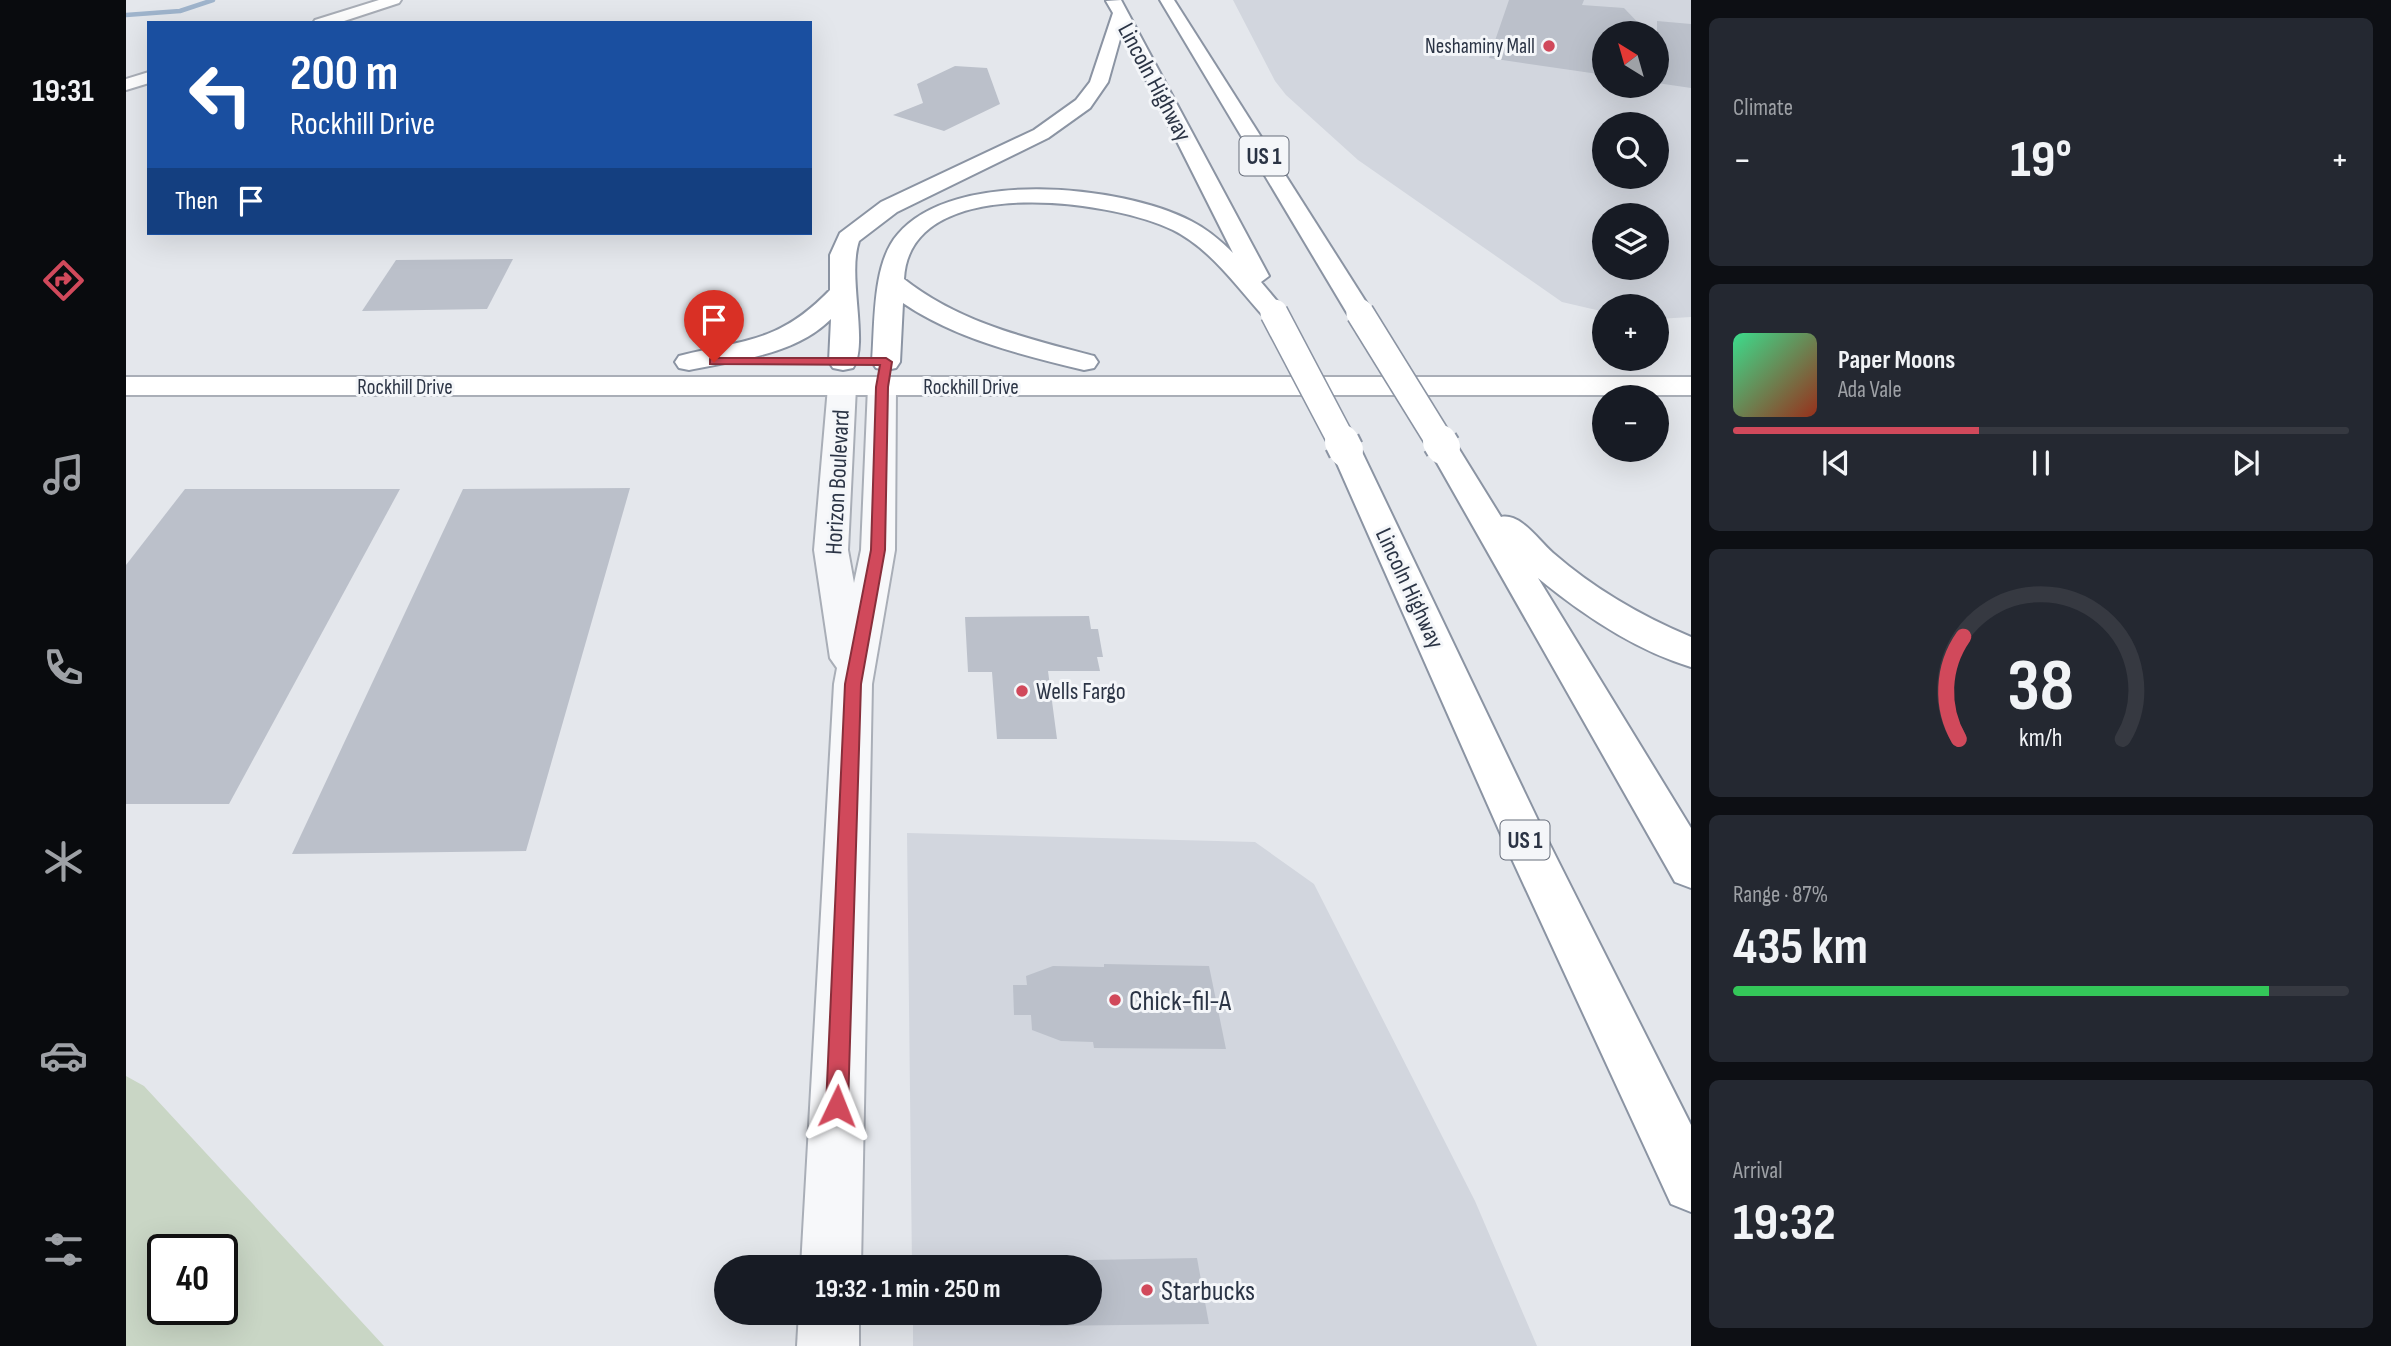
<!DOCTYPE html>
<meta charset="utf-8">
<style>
body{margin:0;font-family:"Sofia Sans Condensed",sans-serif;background:#242831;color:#f1f3f6;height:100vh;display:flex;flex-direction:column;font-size:26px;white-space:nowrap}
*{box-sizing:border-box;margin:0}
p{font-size:23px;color:#9ea1a6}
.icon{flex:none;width:38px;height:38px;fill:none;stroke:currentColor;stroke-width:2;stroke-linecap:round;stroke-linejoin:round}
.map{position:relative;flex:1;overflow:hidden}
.sheet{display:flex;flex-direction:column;gap:18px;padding:18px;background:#0d0f14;width:700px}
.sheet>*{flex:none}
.guide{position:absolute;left:21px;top:21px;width:665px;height:214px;border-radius:0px;box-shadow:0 7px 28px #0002;background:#1a4fa0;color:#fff;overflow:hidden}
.needle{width:46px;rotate:323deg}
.fabs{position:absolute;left:1466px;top:21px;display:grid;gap:14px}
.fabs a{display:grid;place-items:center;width:77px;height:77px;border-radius:50%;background:#171b24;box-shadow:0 7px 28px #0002;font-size:35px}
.speed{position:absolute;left:21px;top:1234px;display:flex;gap:14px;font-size:35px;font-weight:700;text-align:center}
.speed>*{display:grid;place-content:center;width:91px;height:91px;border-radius:50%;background:#171b24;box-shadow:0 7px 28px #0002;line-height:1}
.speed .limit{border:4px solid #111;border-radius:10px;background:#fff;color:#111}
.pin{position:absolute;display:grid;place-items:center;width:60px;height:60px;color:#fff;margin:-72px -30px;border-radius:50% 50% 50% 0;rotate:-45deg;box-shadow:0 0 7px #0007}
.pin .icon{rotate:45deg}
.me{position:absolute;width:77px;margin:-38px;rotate:2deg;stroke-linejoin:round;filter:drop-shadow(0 0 5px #0008)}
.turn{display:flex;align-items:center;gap:24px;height:147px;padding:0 28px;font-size:32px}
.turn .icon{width:91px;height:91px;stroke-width:2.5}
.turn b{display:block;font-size:49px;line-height:60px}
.then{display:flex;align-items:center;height:66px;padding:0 28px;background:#0003;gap:14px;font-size:26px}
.big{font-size:52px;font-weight:700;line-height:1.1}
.sheet .card{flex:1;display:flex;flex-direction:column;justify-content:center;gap:10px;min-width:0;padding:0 24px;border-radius:10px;background:#242831}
.sheet .dial{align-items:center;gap:0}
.dial svg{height:182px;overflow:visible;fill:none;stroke:#363941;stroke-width:7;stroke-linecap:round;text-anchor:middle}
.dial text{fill:#f1f3f6;stroke:none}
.song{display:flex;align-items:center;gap:21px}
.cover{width:84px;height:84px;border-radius:10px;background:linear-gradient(135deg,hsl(150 70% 55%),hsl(10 70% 35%))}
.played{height:7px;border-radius:4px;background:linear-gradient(90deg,#d1495b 40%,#363941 40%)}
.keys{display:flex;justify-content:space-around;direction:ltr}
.heat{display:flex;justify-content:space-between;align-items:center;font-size:38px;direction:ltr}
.charge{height:10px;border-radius:5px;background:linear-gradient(90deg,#34c759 87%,#363941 0)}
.trip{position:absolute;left:588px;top:1255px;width:388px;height:70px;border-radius:35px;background:#171b24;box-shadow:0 7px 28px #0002;font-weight:700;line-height:70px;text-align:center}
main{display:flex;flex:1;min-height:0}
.tabs{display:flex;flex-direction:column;width:126px;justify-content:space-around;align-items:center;background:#090b0e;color:#9ea1a6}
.tabs .icon{width:49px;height:49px}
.tabs .selected{color:#d1495b}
.tabs b{font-size:32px;color:#f1f3f6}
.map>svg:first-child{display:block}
.built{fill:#d2d6de;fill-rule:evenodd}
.green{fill:#c9d6c5;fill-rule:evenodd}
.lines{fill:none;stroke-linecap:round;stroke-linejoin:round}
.stream{stroke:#9fb4cc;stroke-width:4.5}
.building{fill:#bbc0ca}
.tertiary-casing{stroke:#a9aeb7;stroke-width:4}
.secondary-casing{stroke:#a9aeb7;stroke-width:4}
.motorway-casing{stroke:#8b94a3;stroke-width:4}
.tertiary{fill:#f7f8fa;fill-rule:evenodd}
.secondary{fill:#fff;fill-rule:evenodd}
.motorway{fill:#fff;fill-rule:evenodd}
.motorway-bridge-far1-casing{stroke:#8b94a3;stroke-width:30;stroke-linecap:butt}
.motorway-bridge-casing{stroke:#8b94a3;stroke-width:38;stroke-linecap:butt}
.motorway-bridge-far1{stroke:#fff;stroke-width:27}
.motorway-bridge{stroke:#fff;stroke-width:34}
.route{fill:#d1495b;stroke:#882f3b;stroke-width:2}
.poi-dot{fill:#d1495b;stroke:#f4f6f9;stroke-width:2.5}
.labels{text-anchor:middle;stroke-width:6;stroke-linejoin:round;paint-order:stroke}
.far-poi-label{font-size:21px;fill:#2b3445;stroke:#f4f6f9;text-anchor:end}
.far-street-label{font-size:21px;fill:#2b3445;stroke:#f4f6f9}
.shield{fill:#f4f6f9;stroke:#676e7b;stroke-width:2}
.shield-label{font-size:23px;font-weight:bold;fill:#2b3445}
.street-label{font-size:24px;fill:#2b3445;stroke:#f4f6f9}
.poi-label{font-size:24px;fill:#2b3445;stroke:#f4f6f9;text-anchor:start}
.near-poi-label{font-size:28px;fill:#2b3445;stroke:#f4f6f9;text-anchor:start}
</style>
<main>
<nav class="tabs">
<b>19:31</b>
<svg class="icon selected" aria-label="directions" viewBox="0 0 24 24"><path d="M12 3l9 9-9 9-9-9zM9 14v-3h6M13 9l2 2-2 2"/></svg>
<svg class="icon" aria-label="music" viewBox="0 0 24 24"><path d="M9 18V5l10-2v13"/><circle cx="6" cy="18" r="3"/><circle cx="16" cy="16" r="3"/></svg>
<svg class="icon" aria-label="phone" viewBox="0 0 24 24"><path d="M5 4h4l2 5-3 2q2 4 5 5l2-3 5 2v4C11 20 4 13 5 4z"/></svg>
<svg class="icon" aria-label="climate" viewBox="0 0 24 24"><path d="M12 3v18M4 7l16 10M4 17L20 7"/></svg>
<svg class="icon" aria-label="car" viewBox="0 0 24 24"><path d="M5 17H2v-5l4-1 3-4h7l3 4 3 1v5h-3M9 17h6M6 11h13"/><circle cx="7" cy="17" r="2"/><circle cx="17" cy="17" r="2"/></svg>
<svg class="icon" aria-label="filters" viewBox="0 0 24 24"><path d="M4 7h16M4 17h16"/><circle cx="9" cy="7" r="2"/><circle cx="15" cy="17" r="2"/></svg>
</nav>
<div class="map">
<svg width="1565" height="1346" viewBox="0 0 1565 1346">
<rect width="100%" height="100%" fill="#e4e7ec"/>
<g class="built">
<path d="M1107,0H1565V317L1531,319V306H1479V312L1436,302L1232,160L1160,95L1149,81ZM1479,33H1531V86H1479ZM1479,124H1531V177H1479ZM1479,215H1531V268H1479Z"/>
<polygon points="781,833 1129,842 1188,884 1349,1201 1411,1346 787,1346 787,1313 964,1312 964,1267 786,1267"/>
</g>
<path class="green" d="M0,1076L18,1086L258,1346H0ZM37,1250H96V1309H37Z"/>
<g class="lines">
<polyline class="stream" points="0,15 54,11 87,0"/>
</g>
<g class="building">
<polygon points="1383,0 1458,0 1456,5 1498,8 1522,33 1479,33 1479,75 1363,58"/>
<polygon points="1531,21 1565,24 1565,88 1531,83"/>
<polygon points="829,66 861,68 874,104 818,131 767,115 797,103 791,84"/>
<polygon points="387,259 361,309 236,311 270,260"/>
<polygon points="504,488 400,851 166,854 337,489"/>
<polygon points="59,489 274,489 103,804 0,804 0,565"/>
<polygon points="963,616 965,629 972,629 977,657 971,657 974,671 922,671 931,739 871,739 866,672 842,672 839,617"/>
<polygon points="978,964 1083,966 1100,1049 968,1048 967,1042 935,1041 906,1030 905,1015 888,1015 887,985 901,985 900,976 927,966 978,967"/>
<polygon points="1071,1258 1083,1324 914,1326 913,1312 964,1312 964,1267 909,1267 908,1261"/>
</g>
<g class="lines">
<defs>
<g id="tertiary">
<polygon points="716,378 726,381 730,387 722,550 728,583 735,550 742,387 746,381 756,378 766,381 770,387 769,550 746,684 735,1267 675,1267 708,684 711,668 704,658 688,550 702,387 706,381"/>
<polygon points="673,1312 733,1312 733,1346 671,1346"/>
</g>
<g id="secondary">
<polygon points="253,0 275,0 273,3 212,23 187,23 189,20"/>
<polygon points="23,72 23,83 0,90 0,79"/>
<rect x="0" y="377" width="1565" height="18"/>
</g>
<g id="motorway">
<path d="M995,0L1143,276L1135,282L1161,313L1157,318L1148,321L1139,318C1111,287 1085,249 1047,230C984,199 783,172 778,279C834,323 900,338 968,356L972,362L968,368L958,370C896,355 830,339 777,303L774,362L770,368L760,370L750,368L746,362C749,324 746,263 772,234C828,168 996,185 1065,221C1081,229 1095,241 1107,253L996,32L982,82L964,108L922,138L771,212L733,241C721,276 743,344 727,368L717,370L707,368L703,362L705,319C669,355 611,360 563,370L553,368L549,362L553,356C620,339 653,343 704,290V255L714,233L755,202L908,130L950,100L964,82L987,13L980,1Z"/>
<polygon points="1034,0 1048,0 1247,313 1243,318 1234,321 1225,318 1221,313"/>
<path d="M1317,438L1328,441L1375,517C1395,513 1413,541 1427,553C1467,588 1515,616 1565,637V667C1509,650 1457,615 1412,578L1565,828V888L1549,882L1302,447L1306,441Z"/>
<polygon points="1220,441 1231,443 1235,450 1419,835 1565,1125 1565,1212 1545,1204 1380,846 1205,450 1209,443"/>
</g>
</defs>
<use href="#tertiary" class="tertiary-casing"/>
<use href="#secondary" class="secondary-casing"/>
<use href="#motorway" class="motorway-casing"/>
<use href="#tertiary" class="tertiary"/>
<use href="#secondary" class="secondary"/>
<use href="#motorway" class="motorway"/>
<defs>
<g id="motorway-bridge-far1">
<polyline points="1148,313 1217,444"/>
<polyline points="1234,313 1315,444"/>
</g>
<g id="motorway-bridge">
<polyline points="1216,442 1220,450"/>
<polyline points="1314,442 1317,447"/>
</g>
</defs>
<use href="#motorway-bridge-far1" class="motorway-bridge-far1-casing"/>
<use href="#motorway-bridge" class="motorway-bridge-casing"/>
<use href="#motorway-bridge-far1" class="motorway-bridge-far1"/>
<use href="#motorway-bridge" class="motorway-bridge"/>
</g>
<polygon class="route" points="588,358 760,358 766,362 762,387 759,550 735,684 722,1106 719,1113 711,1117 703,1113 700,1106 719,684 745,550 750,387 754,365 584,364 584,359"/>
<g class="poi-dot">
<circle cx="1423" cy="46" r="7"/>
<circle cx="896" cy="691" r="7"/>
<circle cx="989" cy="1000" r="7"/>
<circle cx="1021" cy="1290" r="7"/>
</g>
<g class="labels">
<g class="far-poi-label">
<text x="1409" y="53">Neshaminy Mall</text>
</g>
<g class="far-street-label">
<text x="279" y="394">Rockhill Drive</text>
<text x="845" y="394">Rockhill Drive</text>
</g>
<g class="shield">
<rect x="1113.5" y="136.5" width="49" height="39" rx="5"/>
<rect x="1374.5" y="820.5" width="49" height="39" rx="5"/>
</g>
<g class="shield-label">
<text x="1138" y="164">US 1</text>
<text x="1399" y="848">US 1</text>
</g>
<g class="street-label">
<text transform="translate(1029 82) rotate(62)" y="8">Lincoln Highway</text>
<text transform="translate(711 482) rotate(-87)" y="8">Horizon Boulevard</text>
<text transform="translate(1284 588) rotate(65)" y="8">Lincoln Highway</text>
</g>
<g class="poi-label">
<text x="910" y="699">Wells Fargo</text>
</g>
<g class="near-poi-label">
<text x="1003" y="1010">Chick-fil-A</text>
<text x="1035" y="1300">Starbucks</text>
</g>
</g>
</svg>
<div class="fabs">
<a><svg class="needle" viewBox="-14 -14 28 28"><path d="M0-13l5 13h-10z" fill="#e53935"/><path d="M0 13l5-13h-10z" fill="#9ea1a6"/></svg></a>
<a><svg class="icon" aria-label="search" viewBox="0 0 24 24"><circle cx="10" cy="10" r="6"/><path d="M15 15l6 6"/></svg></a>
<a><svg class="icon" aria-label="layers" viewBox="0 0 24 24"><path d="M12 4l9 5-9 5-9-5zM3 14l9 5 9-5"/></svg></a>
<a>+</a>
<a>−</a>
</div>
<div class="speed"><div class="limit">40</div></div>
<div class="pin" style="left:588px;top:362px;background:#d93025"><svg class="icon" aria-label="arrive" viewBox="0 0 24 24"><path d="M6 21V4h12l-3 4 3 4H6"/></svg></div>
<svg class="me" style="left:711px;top:1106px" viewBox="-20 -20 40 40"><path d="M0-17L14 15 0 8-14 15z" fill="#d1495b" stroke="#fff" stroke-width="4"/></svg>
<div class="trip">19:32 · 1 min · 250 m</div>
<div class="guide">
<div class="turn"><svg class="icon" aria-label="left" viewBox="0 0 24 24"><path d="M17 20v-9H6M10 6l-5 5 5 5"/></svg><div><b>200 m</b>Rockhill Drive</div></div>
<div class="then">Then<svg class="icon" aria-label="arrive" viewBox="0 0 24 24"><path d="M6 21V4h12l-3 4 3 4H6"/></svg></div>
</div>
</div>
<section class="sheet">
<div class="card"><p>Climate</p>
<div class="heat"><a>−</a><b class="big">19°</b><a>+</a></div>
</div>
<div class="card">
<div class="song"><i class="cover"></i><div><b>Paper Moons</b><p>Ada Vale</p></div></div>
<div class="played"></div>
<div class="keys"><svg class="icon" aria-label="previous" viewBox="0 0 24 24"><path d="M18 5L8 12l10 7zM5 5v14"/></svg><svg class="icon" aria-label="pause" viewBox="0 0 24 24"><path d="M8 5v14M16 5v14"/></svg><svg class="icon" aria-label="next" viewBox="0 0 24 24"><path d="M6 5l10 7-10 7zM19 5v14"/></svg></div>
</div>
<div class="card dial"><svg viewBox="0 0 100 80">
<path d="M14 69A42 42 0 1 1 86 69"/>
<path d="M14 69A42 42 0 0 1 16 24" stroke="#d1495b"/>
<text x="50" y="56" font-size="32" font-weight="700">38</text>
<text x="50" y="72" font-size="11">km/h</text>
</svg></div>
<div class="card"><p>Range · 87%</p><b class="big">435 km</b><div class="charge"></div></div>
<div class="card"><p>Arrival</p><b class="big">19:32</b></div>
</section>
</main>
